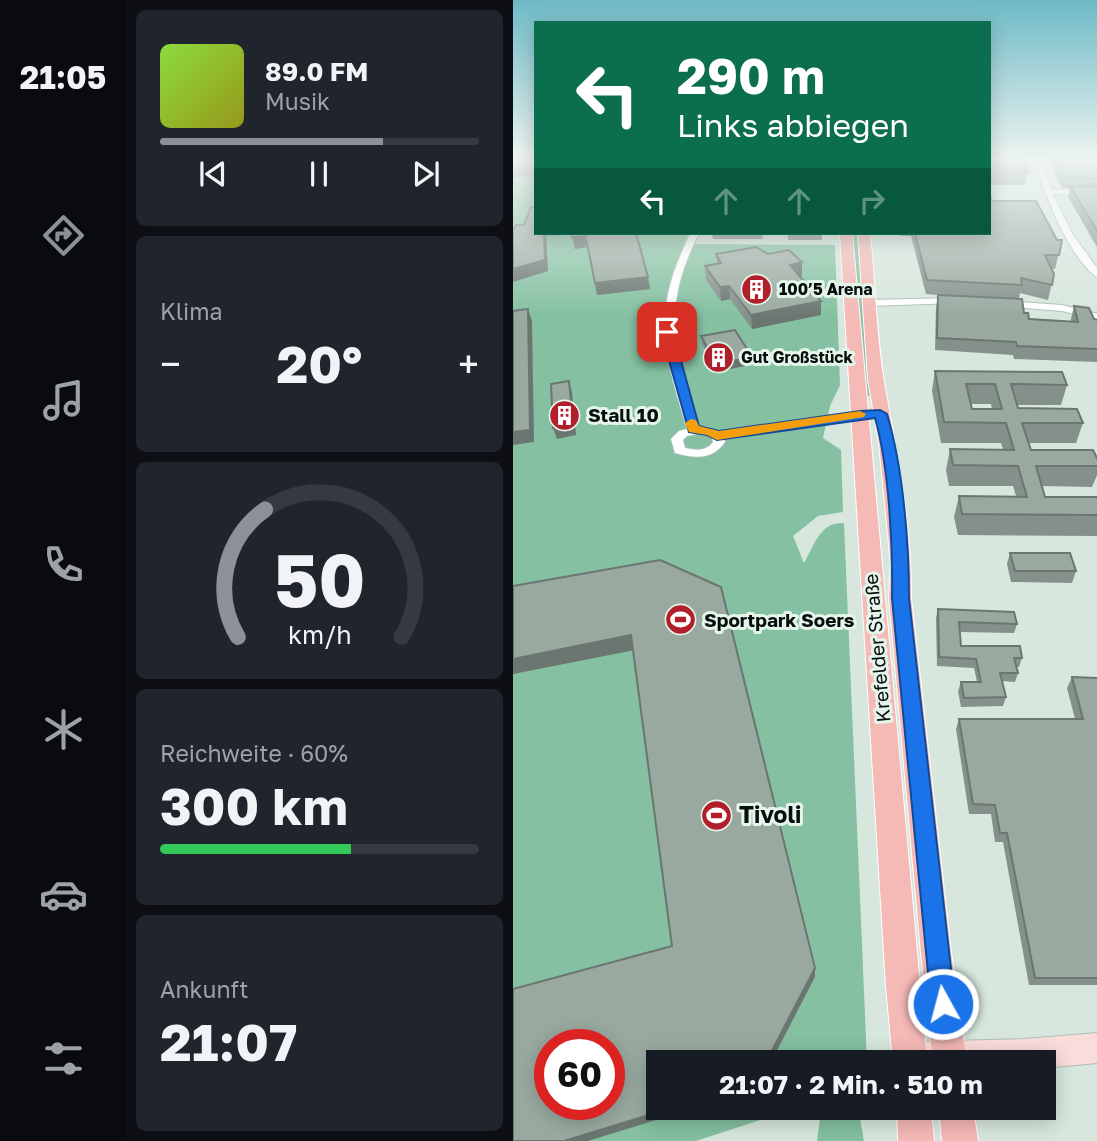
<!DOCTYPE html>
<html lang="de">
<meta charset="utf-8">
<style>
body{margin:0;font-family:"Golos Text",sans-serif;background:#20242c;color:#f1f3f6;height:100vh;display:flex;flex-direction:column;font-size:26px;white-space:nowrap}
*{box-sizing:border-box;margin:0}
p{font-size:23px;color:#9ea1a6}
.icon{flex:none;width:38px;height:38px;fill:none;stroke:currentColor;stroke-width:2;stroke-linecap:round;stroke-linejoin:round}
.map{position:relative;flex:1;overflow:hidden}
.drawer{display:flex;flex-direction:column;gap:10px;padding:10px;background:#0d0f14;width:387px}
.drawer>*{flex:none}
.top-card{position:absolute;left:21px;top:21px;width:457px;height:214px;border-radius:0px;box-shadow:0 4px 18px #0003;background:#0b6e4f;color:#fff;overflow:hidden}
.speed{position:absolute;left:21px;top:1029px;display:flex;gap:14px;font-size:35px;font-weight:700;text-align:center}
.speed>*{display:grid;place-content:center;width:91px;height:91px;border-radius:50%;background:#171b24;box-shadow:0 4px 18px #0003;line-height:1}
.speed .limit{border:10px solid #d22;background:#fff;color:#111}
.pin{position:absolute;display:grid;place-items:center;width:60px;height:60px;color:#fff;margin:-30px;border-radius:14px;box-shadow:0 4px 10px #0006}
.me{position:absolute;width:77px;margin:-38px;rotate:353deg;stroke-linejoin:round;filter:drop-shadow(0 0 5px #0008)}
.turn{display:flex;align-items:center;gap:24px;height:147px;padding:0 28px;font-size:32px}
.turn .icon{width:91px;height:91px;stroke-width:2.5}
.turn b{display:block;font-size:49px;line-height:60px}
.lanes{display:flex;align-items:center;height:66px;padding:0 28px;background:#0003;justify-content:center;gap:35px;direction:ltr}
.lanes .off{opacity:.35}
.big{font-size:52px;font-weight:700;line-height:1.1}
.drawer .widget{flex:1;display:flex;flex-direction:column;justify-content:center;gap:10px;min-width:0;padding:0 24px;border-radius:10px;background:#20242c}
.drawer .dial{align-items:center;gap:0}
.dial svg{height:182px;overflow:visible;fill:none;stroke:#363941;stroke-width:7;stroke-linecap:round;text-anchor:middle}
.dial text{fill:#f1f3f6;stroke:none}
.song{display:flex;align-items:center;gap:21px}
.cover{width:84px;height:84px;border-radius:10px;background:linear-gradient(135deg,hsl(90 70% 55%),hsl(60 70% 35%))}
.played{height:7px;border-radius:4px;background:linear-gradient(90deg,#8c9099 70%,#363941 70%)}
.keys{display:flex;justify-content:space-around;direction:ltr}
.heat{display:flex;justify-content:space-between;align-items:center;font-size:38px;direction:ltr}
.charge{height:10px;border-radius:5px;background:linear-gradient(90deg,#34c759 60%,#363941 0)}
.trip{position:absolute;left:133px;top:1050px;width:410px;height:70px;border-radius:0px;background:#171b24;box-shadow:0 4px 18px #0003;font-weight:700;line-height:70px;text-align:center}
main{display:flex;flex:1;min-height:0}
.tabs{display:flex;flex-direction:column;width:126px;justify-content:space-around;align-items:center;background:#090b0e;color:#9ea1a6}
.tabs .icon{width:49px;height:49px}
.tabs .current{color:#8c9099}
.tabs b{font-size:32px;color:#f1f3f6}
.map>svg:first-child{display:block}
.green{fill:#84c0a1;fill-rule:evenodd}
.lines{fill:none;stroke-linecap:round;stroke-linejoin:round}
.street-casing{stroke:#afbfb6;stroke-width:2}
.secondary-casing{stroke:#afbfb6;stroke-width:2}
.primary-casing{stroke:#fff;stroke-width:2}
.street{fill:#fff;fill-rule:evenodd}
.secondary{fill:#fadcda;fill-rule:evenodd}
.primary{fill:#f5b9b6;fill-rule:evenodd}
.wall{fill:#84918a;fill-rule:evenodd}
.shaded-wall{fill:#6b7670}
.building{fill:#99a9a0;stroke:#6b7670;stroke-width:2;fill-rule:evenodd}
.route{fill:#1a73e8;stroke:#114b97;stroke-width:2}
.slow{fill:#f59e0b}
.labels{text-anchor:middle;stroke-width:6;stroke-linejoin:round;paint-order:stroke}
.far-poi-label{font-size:16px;font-weight:bold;fill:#080e0b;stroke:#e4f5eb;text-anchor:start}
.poi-label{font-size:19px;font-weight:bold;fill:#080e0b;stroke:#e4f5eb;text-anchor:start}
.street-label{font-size:19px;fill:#080e0b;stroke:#e4f5eb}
.near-poi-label{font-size:23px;font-weight:bold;fill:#080e0b;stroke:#e4f5eb;text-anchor:start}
</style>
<main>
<nav class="tabs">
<b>21:05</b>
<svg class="icon current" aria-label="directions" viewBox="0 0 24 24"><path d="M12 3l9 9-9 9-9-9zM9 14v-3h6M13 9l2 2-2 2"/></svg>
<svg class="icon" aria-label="music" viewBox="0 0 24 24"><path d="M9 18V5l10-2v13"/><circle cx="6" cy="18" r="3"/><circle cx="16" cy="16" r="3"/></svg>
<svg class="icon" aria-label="phone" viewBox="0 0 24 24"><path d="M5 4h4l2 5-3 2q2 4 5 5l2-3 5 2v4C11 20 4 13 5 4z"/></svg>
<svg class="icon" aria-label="climate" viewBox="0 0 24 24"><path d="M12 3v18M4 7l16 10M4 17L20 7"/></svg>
<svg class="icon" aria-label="car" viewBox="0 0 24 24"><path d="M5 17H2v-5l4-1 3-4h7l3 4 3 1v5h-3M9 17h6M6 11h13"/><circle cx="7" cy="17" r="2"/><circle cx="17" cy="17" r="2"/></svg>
<svg class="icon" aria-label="filters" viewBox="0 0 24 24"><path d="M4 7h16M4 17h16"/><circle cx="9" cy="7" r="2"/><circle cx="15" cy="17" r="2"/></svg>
</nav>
<section class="drawer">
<div class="widget">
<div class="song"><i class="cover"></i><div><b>89.0 FM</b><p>Musik</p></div></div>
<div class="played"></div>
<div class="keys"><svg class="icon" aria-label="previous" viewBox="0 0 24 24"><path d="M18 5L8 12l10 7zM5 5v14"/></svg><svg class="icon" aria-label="pause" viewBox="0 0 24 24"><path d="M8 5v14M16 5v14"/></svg><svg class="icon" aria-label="next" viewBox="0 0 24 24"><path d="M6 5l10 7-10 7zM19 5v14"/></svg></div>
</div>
<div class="widget"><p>Klima</p>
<div class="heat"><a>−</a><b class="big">20°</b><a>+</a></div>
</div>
<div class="widget dial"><svg viewBox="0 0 100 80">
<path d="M14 69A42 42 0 1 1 86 69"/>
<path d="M14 69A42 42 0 0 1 26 13" stroke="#8c9099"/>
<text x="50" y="56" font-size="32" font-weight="700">50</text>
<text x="50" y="72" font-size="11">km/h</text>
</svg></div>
<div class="widget"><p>Reichweite · 60%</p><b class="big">300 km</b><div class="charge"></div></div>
<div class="widget"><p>Ankunft</p><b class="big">21:07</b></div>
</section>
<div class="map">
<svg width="585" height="1141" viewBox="0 0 585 1141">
<rect width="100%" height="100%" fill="#d7e7de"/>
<g class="green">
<path d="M0,157H16L23,164V233H176L171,244L322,245L327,385L317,406L310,438L328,450L330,512L305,516L280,536L291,563C302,544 307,522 331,523L354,1062H145V1108H284L183,1141H0ZM37,1045H96V1104H37Z"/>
<polygon points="338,233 344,233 359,396 353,396"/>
<polygon points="320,1108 340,1111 347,1119 351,1141 304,1141 307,1119"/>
</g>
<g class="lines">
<defs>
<g id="street">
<path d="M520,157H527L539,190L585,191V195L540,194L560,235L585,269V278C555,258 531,191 520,157Z"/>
<path d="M178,233H186C148,309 160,349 185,427H194L206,432L347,411L371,412V416L347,417L211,439L212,442C199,461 181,458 162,453L158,439L166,431L174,429C150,350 138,310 178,233ZM189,433L199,438L200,442C193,452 182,450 172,448L170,440L174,436Z"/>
<polygon points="441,298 446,301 444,303 356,306 351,303 356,300"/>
<polygon points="492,301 549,305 585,314 585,320 549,311 489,306 487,304"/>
</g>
<polygon id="secondary" points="585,1033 585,1063 530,1068 530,1062 384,1062 382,1057 386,1046 397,1042 511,1039"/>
<g id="primary">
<polygon points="327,233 339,233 414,1062 380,1062 373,986"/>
<path d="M345,233H357C362,282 363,333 371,382C383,453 399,525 398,598L438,953L454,1062H420L408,953L376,598L378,565L366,443L355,380Z"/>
<polygon points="384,1108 418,1108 421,1141 385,1141"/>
<polygon points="426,1108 460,1108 465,1141 429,1141"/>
</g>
</defs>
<use href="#street" class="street-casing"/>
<use href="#secondary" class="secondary-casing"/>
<use href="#primary" class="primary-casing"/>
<use href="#street" class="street"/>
<use href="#secondary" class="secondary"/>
<use href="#primary" class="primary"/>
</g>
<g class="wall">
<polygon points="476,157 515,172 512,185 476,185"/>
<polygon points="539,157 585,157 585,249 555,197 557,188 549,188 542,174"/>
<polygon points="479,201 544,240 549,240 542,269 539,269 541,274 535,300 507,293 506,298 511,313 516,319 558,322 558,319 561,306 581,319 585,320 585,362 501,359 500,355 422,350 423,308 425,295 436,296 413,294 398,236 388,236 388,233 476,233"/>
<polygon points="23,233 123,233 137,289 84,295 74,242 74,247 62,249 59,235 33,236 35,271"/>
<polygon points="199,233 249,233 250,239 200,239"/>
<rect x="275" y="233" width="34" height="7"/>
<polygon points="203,254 289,276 287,276 308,315 239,329 217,299 208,301 193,280 192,266 204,264"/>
<polygon points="188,336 240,364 204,372 189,344"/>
<path d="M422,371L554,385L548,405H504L505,408L570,423L563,443H516L518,450L585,460V473L579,487L529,486L532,497L585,515V536L445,535L441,517L446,496H503L500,486H436L433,470L437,449H490L488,443H428L419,391ZM458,404H478L479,409H459Z"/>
<polygon points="497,553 563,571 559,583 498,582 494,564"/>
<polygon points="425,609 504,624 501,633 447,632 448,646 509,658 506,667 503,667 505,673 502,682 489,681 493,697 490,706 448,707 445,691 448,682 464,682 461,668 424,666 423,618"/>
<polygon points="559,677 585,678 585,985 516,985 490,842 482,842 478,814 456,814 443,729 446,719 562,719 554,688"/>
</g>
<g class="shaded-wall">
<polygon points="23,166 23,176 0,178 0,168"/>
<polygon points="31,233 32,233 33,236 35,271 0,282 0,269"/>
<polygon points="71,233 74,241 74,247 62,249 59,237"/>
<polygon points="289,262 289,276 277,278 277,265"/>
<polygon points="135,277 137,289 84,295 82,283"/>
<polygon points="216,286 217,299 208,301 207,287"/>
<polygon points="308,301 308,315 239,329 238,315"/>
<polygon points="15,309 19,321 21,442 0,445 0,432"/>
<polygon points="239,357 240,364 204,372 203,364"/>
<polygon points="56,381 59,392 63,435 44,439 40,428"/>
<polygon points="118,635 122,650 0,674 0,659"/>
<polygon points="302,968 302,977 258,1062 253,1062"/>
<polygon points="159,1108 182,1108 75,1141 51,1141"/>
</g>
<g class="building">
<polygon points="0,157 16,157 23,166 0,168"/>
<polygon points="476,157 508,157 515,172 476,172"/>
<polygon points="543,157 585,157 585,178 552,177 544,164"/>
<polygon points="557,186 585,187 585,232"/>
<polygon points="476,194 479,201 523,201 544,240 549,240 546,255 532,255 541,274 539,285 508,278 509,285 414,280 402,233 476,233"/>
<polygon points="18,207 23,207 23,233 31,233 32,260 0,269 0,231 3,225 11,225"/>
<polygon points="59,233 71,233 71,236 59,237"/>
<polygon points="72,233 123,233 135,277 82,283"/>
<polygon points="243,247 255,254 276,250 289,262 277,265 308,301 238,315 216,286 207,287 192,266 208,263 203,254"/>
<polygon points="425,295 509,299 511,313 515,313 516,319 565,322 561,306 576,308 581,319 585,320 585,349 504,346 503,342 424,338"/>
<polygon points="15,309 17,430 0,432 0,311"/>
<polygon points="222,330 239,357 203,364 188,336"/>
<path d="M422,371L549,372L554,385L498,384L505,408L564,409L570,423H509L518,450H580L585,460V466H523L532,497H585V515L449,514L446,496L514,497L505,466L440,465L437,449L501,450L493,423L431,422ZM453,384H482L489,409H459Z"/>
<polygon points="56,381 60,424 40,428 38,384"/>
<polygon points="497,553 557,553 563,571 502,571"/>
<path d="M147,560L208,587L302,968L253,1062H145V1108H159L51,1141H0V989L159,946L118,635L0,659V586ZM37,1045H96V1104H37Z"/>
<polygon points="425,609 501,612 504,624 446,622 448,646 507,646 509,658 501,658 505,673 487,673 493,697 451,698 448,682 468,682 463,659 426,657"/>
<polygon points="559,677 585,678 585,978 522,978 494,833 487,833 482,805 460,804 446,719 570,719"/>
</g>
<linearGradient id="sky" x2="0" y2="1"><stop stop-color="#6dbac6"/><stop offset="0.5" stop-color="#edf4f0"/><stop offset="1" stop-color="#edf4f0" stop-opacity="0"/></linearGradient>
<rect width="585" height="317" fill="url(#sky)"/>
<path class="route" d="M154,329L160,332L186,426L206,431L347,411L367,410L374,414C390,467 396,542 396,598L442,1004L438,1013L430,1017L421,1013L418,1004L379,598C380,546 376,467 362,418L204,440L194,435L176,432L148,332Z"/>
<polygon class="slow" points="347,411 353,414 351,417 204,440 194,435 176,432 172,423 178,419 183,420 186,426 206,431"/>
<defs>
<symbol id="building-disc" viewBox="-11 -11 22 22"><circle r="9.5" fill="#b1202a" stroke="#e4f5eb"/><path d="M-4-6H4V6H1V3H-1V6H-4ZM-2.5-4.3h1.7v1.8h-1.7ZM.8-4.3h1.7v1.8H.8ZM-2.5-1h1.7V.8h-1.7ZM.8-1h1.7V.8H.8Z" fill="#fff"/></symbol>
<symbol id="stadium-disc" viewBox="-11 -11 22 22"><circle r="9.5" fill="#b1202a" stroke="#e4f5eb"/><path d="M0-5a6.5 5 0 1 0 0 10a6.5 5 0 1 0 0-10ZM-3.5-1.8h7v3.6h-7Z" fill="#fff"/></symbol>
</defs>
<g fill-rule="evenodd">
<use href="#building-disc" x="226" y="272" width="35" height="35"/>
<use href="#building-disc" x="188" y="340" width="35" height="35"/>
<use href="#building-disc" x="34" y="398" width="35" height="35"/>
<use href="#stadium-disc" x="150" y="602" width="35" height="35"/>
<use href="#stadium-disc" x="186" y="798" width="35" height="35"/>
</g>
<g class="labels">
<g class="far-poi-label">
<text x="266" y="295">100’5 Arena</text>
<text x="228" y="363">Gut Großstück</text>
</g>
<g class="poi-label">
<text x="75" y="422">Stall 10</text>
<text x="191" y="627">Sportpark Soers</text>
</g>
<g class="street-label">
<text transform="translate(364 648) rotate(-95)" y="7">Krefelder Straße</text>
</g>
<g class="near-poi-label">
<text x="226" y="823">Tivoli</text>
</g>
</g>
</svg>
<div class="speed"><div class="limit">60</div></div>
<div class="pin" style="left:154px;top:332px;background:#d93025"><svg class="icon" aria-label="arrive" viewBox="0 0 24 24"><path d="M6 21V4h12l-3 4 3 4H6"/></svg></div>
<svg class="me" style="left:430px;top:1004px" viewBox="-20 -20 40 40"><circle r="17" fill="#1a73e8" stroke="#fff" stroke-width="3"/><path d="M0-11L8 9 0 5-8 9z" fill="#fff"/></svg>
<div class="trip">21:07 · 2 Min. · 510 m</div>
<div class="top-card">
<div class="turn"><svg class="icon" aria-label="left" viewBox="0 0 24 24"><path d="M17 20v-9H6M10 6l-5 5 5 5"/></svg><div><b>290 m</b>Links abbiegen</div></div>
<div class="lanes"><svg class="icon" aria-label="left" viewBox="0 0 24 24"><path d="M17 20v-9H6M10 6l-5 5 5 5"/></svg><svg class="icon off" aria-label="ahead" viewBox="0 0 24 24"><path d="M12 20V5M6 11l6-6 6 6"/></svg><svg class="icon off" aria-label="ahead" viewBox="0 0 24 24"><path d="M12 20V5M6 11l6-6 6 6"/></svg><svg class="icon off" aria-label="right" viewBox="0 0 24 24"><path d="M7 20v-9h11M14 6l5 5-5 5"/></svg></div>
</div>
</div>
</main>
